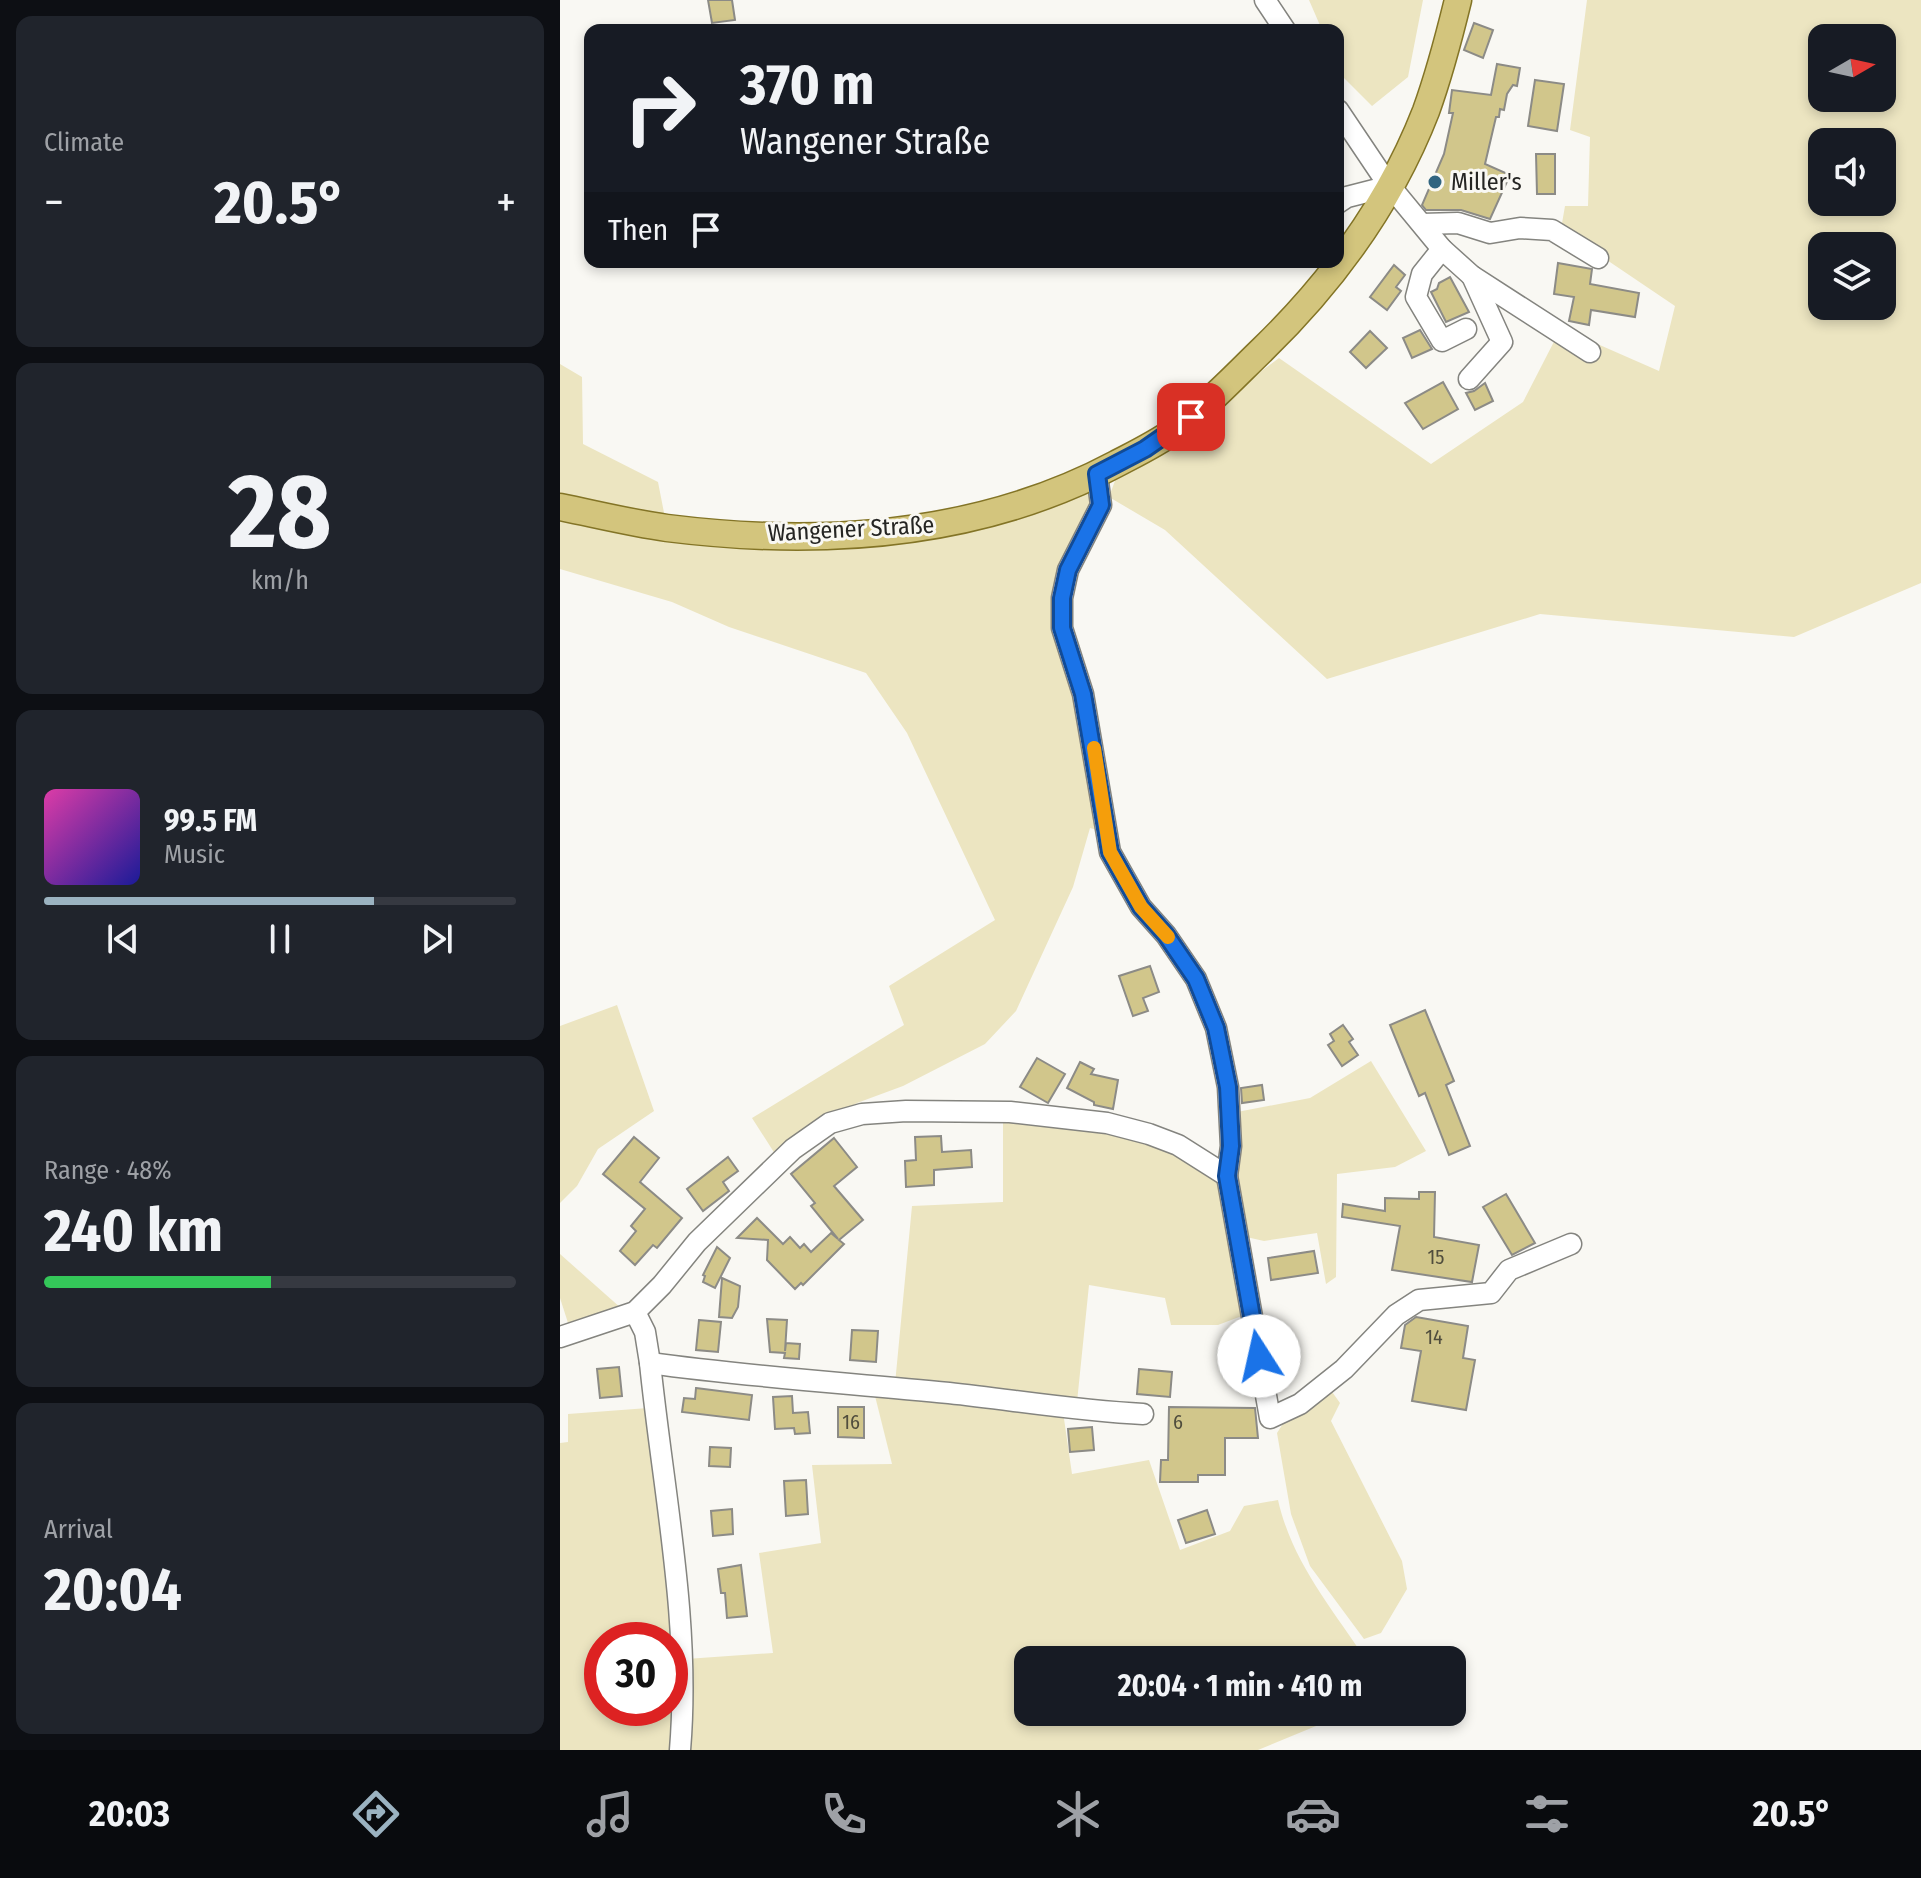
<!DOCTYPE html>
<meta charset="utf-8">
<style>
body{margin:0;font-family:"Fira Sans Condensed",sans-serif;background:#20242c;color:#f1f3f6;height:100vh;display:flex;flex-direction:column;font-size:30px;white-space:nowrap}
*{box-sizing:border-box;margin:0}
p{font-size:26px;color:#9ea1a6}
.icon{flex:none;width:44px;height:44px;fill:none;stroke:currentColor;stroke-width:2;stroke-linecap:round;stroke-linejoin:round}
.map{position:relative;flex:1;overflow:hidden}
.panel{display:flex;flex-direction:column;gap:16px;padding:16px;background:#0d0f14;width:560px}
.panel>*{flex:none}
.banner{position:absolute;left:24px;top:24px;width:760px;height:244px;border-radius:16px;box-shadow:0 4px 12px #0003;background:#171b24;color:#f1f3f6;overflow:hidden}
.needle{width:52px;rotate:81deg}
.fabs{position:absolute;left:1248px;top:24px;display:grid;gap:16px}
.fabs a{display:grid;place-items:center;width:88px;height:88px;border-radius:16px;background:#171b24;box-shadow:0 4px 12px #0003;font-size:40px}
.speed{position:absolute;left:24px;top:1622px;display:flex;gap:16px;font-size:40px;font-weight:700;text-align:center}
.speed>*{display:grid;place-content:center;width:104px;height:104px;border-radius:50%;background:#171b24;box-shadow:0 4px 12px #0003;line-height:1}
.speed .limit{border:12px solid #d22;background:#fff;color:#111}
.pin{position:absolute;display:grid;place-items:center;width:68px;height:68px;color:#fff;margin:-34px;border-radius:16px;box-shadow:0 4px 12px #0006}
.me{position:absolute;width:88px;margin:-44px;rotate:350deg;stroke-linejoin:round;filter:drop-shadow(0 0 6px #0008)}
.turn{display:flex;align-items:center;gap:28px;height:168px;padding:0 24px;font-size:36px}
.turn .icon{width:104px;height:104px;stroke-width:2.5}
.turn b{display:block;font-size:56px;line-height:68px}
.then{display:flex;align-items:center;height:76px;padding:0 24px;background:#0003;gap:16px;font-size:30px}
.big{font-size:60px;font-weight:700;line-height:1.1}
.panel .tile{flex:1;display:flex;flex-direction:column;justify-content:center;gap:12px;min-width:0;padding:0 28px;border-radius:16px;background:#20242c}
.panel .dial{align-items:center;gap:0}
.dial b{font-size:104px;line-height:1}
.song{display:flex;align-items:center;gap:24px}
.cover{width:96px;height:96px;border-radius:12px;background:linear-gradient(135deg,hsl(320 70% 55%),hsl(240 70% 35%))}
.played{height:8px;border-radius:4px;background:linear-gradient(90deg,#9bb3c1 70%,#363941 70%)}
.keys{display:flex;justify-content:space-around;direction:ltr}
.heat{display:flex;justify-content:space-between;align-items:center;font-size:44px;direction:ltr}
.charge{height:12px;border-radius:6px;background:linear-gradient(90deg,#34c759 48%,#363941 0)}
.trip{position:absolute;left:454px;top:1646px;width:452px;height:80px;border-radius:16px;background:#171b24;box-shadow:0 4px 12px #0003;font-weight:700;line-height:80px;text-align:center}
.dock{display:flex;height:128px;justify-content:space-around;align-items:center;background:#090b0e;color:#9ea1a6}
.dock .icon{width:56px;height:56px}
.dock .on{color:#9bb3c1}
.dock b{font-size:36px;color:#f1f3f6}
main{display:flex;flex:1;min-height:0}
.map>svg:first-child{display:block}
.green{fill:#ece5c1;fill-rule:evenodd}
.building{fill:#d1c68b;stroke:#8c8b86;stroke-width:2}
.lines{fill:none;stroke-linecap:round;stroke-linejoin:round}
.minor-casing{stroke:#84847f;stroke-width:23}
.major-casing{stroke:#837426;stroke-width:29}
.minor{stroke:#fff;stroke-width:20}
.major{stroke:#d3c57d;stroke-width:26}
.route-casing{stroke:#114b97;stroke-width:20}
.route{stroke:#1a73e8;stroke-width:14}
.slow{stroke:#f59e0b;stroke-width:14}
.poi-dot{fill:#316581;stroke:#f9f8f3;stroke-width:3}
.labels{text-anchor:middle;stroke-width:6;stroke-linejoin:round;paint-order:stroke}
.number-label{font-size:20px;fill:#504d3d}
.poi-label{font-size:24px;fill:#252523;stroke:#f9f8f3;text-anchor:start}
.street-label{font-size:24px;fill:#252523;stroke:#f9f8f3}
</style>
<main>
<section class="panel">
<div class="tile"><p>Climate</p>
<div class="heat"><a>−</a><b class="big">20.5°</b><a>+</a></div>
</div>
<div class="tile dial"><b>28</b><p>km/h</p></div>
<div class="tile">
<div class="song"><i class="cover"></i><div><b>99.5 FM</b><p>Music</p></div></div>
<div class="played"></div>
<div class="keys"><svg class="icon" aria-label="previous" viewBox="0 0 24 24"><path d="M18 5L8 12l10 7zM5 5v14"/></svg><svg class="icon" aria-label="pause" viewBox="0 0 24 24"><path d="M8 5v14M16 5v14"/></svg><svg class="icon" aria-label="next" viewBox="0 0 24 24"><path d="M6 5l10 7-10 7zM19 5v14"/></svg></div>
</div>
<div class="tile"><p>Range · 48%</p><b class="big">240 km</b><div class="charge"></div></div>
<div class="tile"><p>Arrival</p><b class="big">20:04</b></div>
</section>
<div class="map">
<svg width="1361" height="1750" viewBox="0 0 1361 1750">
<rect width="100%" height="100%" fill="#f9f8f3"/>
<g class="green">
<polygon points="749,0 863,0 848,77 812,106 781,75 778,69 778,30 762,30"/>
<path d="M1027,0H1361V583L1234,637L980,614L767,679L605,530L549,497L556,478L719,358L871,464L963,402L1001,328L1099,371L1115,306L1001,229L1005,206H1028L1030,137L1010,130ZM1262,38H1322V98H1262ZM1262,142H1322V202H1262ZM1262,246H1322V306H1262Z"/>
<polygon points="0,364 22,377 23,444 98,482 107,528 282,534 526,490 533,500 502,598 541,831 530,828 513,887 456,1011 425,1044 343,1086 297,1103 254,1127 217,1157 192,1118 344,1025 329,986 435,920 347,733 306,673 169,627 112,602 0,569"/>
<polygon points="57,1005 94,1111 38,1149 17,1186 0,1203 0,1026"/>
<polygon points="811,1061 866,1151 835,1167 777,1174 776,1277 766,1284 757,1233 704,1241 682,1236 676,1186 677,1112 750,1098"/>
<polygon points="456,1116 547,1131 622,1152 656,1180 664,1196 687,1314 658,1325 611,1325 605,1298 529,1285 517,1402 335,1384 352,1206 443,1202 443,1121"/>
<polygon points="0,1254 62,1309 9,1326 0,1298"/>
<polygon points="770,1389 780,1403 771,1421 842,1561 847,1589 821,1633 804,1639 750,1566 731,1514 717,1433 726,1419"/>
<path d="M314,1392L503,1412L512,1474L589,1460L620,1550L670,1531L684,1506L718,1500C732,1562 772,1608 806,1660H468V1712H790L698,1750H123L126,1659L213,1653L199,1553L261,1543L252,1465L332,1464Z"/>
<path d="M88,1408L117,1660L112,1750H0V1443L8,1442V1414ZM42,1640H110V1708H42Z"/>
</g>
<g class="building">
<polygon points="148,0 172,0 175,20 152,23"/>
<polygon points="914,23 933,30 923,58 904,50"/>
<polygon points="937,64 960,68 957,86 953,85 947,94 944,110 940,109 939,117 936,117 925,164 950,175 930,219 901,210 866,210 862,205 884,154 893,113 889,113 892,90 931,95"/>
<polygon points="975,80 1004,84 997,131 968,126"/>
<polygon points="976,154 995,154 995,194 977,194"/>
<polygon points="998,263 1032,269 1030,284 1079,293 1075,317 1031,310 1029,325 1009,321 1014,297 994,294"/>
<polygon points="834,265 845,275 836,287 841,291 827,310 810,297"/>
<polygon points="890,277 909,312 886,322 871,292 877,289 879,283"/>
<polygon points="860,330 872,349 852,358 843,338"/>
<polygon points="810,331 827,348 806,368 790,352"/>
<polygon points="883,382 898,409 863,429 845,403"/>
<polygon points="925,383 933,401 915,410 906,393 914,391"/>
<polygon points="590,966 599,992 583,998 588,1011 573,1016 559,976"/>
<polygon points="865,1010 894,1081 886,1085 910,1146 889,1155 865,1093 859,1096 830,1025"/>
<polygon points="783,1025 793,1039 789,1042 798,1055 782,1066 768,1045 774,1041 770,1034"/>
<polygon points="477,1058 505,1074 488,1103 460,1087"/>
<polygon points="520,1062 534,1069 531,1074 558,1080 553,1109 534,1105 534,1102 507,1088"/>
<polygon points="702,1085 704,1100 682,1103 681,1088"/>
<polygon points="381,1136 382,1152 411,1150 412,1167 374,1170 374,1185 346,1187 345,1161 356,1160 355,1137"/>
<polygon points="74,1137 99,1158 80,1182 122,1218 97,1248 93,1245 75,1265 60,1251 76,1231 71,1226 85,1209 43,1174"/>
<polygon points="274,1138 297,1167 274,1186 303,1220 279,1240 284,1244 243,1285 241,1283 235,1289 207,1260 208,1240 177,1238 197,1218 223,1244 230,1237 240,1248 244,1244 251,1252 271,1233 278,1239 251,1206 255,1203 231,1174"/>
<polygon points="168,1157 178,1171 163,1182 169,1191 143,1211 127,1189"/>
<polygon points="859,1192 875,1192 874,1237 919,1245 912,1282 832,1270 840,1226 782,1217 783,1204 825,1211 825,1198 859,1199"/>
<polygon points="946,1194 975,1243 952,1255 923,1207"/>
<polygon points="157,1247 170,1258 155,1288 143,1282 145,1276 143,1275"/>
<polygon points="754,1251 758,1273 711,1280 708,1258"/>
<polygon points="162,1278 180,1286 178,1307 172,1318 159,1317"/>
<polygon points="856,1317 908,1326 903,1358 915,1360 906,1410 852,1401 861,1351 841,1348 845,1325"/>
<polygon points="207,1319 227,1320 225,1351 226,1343 240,1344 239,1359 224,1358 225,1353 210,1352"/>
<polygon points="139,1320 161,1322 158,1352 136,1350"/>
<polygon points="292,1330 318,1331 316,1362 290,1360"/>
<polygon points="59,1367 62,1396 40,1398 37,1369"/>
<polygon points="579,1369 612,1372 610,1397 577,1394"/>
<polygon points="136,1388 192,1395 189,1420 122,1412 124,1398 135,1399"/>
<polygon points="232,1396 233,1413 248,1412 250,1433 235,1434 234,1428 215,1429 213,1397"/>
<polygon points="278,1407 304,1407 304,1438 278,1437"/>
<polygon points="609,1407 695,1408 698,1438 665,1438 665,1475 638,1475 638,1482 600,1482 601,1460 608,1460"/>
<polygon points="532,1427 534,1450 510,1452 508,1429"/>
<polygon points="150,1447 171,1448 170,1467 149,1466"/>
<polygon points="246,1480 248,1514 226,1516 224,1481"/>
<polygon points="172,1509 173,1534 153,1536 151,1511"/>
<polygon points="647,1510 655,1534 626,1543 618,1520"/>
<polygon points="181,1565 187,1616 167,1618 165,1593 161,1593 158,1569"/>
</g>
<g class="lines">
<defs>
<g id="minor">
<polyline points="705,0 725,30"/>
<polyline points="778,110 821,174"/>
<polyline points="778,203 787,197 830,186 882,249 912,276 1030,352"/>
<polyline points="862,224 898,223 930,233 960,228 992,230 1038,258"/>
<polyline points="882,249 862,274 856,297 882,341 906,329"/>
<polyline points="909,379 942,342 912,276"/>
<polyline points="537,474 541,505 508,570 502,598 502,628 523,694 550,852 581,907 606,935 636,979 656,1028 668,1087 671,1146 667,1176 710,1418 740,1404 784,1369 836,1315 859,1300 931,1293 949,1270 1011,1244"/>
<path d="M75,1312L85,1332L90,1363C103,1491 131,1621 120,1750"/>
<polyline points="0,1337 75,1312 102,1285 137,1242 233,1149 270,1123 302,1114 346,1111 450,1112 547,1123 589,1134 618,1145 667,1176"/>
<path d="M90,1363C189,1377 289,1383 389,1393C454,1400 518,1411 583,1414"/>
</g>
<path id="major" d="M0,507C35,514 71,523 107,528C259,547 419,537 556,464C575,454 596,444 614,431C646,407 674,377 703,349C772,282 831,201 866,111C879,75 889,37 898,0"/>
</defs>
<use href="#minor" class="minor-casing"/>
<use href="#major" class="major-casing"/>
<use href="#minor" class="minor"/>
<use href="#major" class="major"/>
</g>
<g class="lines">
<defs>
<polyline id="route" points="631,417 585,449 537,474 541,505 508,570 502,598 502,628 523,694 550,852 581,907 606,935 636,979 656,1028 668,1087 671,1146 667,1176 699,1356"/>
</defs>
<use href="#route" class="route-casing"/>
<use href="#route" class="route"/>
<polyline class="slow" points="534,748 550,852 581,907 608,937"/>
</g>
<circle class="poi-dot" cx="875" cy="182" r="8"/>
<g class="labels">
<g class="number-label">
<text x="876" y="1264">15</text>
<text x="874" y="1344">14</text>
<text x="291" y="1429">16</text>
<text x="618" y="1429">6</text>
</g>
<g class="poi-label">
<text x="891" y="190">Miller's</text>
</g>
<g class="street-label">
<text transform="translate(291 529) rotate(-3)" y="8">Wangener Straße</text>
</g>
</g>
</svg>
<div class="fabs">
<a><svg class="needle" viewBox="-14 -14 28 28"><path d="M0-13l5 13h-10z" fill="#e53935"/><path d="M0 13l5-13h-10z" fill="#9ea1a6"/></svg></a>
<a><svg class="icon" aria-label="sound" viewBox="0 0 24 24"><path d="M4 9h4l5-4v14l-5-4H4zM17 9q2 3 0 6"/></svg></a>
<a><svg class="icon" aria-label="layers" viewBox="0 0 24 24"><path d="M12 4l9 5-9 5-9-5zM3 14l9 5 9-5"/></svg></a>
</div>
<div class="speed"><div class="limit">30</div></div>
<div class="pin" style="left:631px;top:417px;background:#d93025"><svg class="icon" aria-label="arrive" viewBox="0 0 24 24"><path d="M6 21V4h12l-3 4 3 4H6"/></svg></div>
<svg class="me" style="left:699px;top:1356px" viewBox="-20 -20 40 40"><circle r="19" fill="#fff"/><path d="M0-13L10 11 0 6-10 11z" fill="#1a73e8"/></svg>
<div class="trip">20:04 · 1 min · 410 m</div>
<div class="banner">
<div class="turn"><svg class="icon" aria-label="right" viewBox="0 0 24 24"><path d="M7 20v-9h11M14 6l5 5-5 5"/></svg><div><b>370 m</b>Wangener Straße</div></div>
<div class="then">Then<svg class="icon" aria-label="arrive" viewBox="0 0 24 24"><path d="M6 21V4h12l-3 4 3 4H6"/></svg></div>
</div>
</div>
</main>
<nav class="dock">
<b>20:03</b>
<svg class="icon on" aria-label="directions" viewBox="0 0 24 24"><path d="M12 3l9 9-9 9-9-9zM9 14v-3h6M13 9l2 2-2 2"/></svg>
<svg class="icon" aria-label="music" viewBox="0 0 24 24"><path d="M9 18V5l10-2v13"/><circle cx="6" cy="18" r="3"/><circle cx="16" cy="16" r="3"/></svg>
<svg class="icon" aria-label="phone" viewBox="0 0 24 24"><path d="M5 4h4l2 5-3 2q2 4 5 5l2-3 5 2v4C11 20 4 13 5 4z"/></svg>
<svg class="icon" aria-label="climate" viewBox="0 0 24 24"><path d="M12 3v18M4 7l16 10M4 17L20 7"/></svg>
<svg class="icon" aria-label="car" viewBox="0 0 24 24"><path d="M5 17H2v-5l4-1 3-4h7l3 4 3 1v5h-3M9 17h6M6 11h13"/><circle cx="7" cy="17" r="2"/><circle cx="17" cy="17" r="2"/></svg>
<svg class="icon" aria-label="filters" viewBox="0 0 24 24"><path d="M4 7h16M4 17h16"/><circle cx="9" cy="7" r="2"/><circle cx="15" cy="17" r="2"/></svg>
<b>20.5°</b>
</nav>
